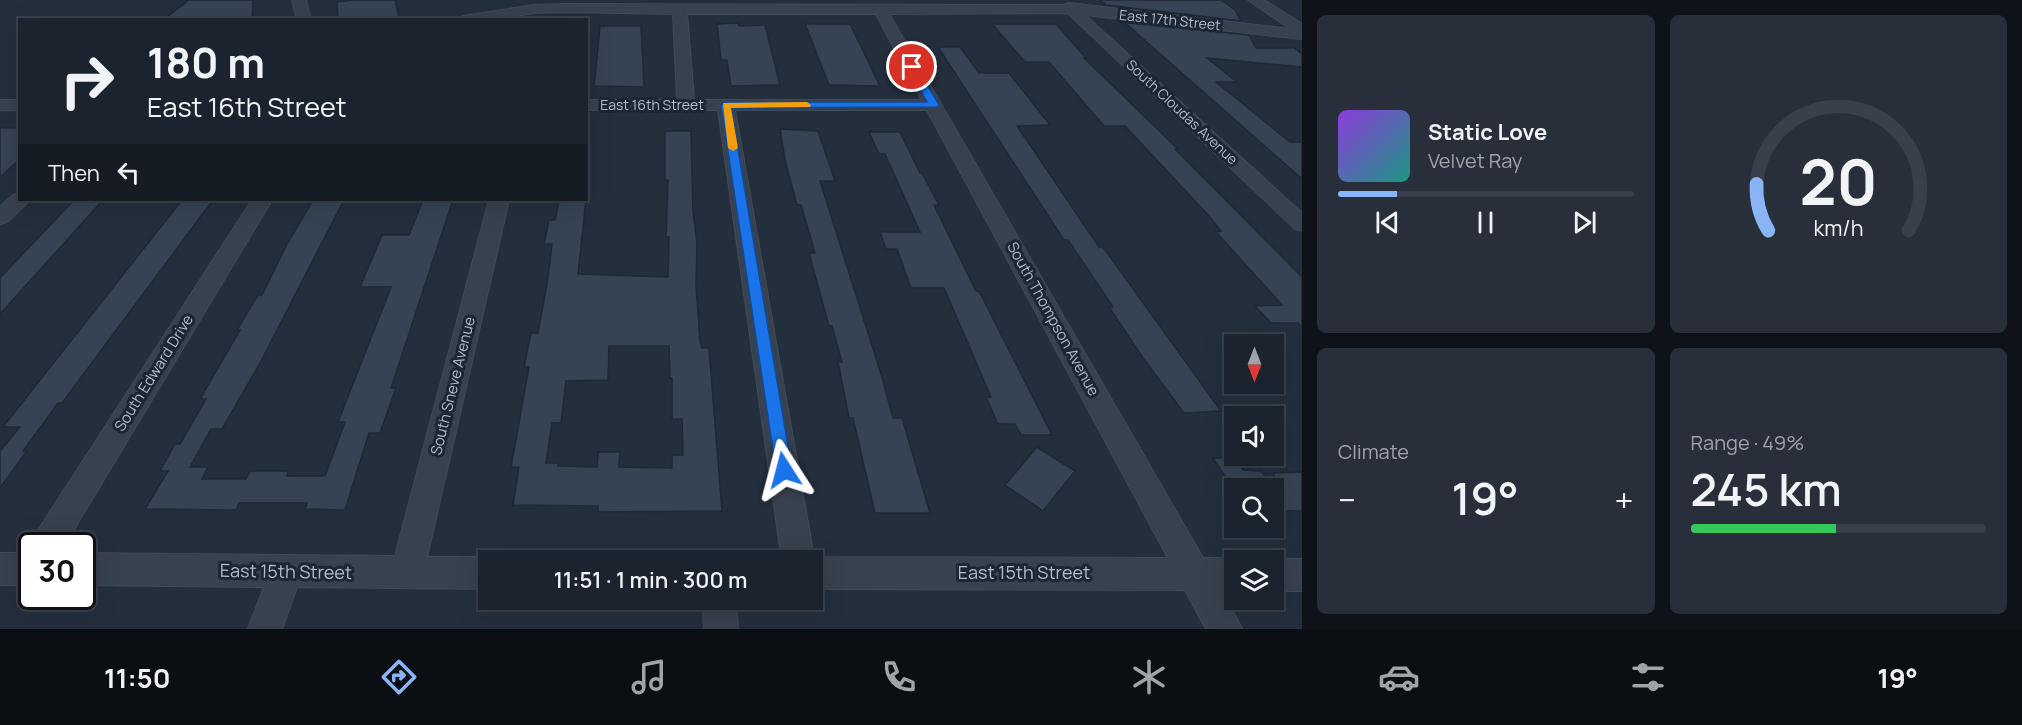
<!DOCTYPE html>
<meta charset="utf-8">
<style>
body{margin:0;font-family:Manrope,sans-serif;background:#282f3a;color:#f1f3f6;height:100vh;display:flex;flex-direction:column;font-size:22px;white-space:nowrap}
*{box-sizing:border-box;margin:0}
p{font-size:20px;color:#a0a4aa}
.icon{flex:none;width:33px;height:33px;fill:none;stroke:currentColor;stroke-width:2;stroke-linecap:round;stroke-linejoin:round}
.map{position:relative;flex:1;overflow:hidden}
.panel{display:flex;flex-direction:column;gap:15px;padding:15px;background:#0f1319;width:720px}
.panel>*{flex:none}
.hud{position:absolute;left:18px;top:18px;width:570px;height:183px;border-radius:0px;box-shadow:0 6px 24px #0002,0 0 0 2px #39404a;background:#1b232e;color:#f1f3f6;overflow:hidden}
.needle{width:39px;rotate:180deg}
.buttons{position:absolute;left:1224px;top:334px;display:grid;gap:12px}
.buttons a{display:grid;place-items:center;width:60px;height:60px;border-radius:0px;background:#1b232e;box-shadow:0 6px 24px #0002,0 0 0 2px #39404a;font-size:30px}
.speed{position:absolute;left:18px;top:532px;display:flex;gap:12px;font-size:30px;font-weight:700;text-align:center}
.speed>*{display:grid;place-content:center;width:78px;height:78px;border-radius:50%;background:#1b232e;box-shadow:0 6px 24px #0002,0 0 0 2px #39404a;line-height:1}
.speed .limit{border:3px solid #111;border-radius:9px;background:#fff;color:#111}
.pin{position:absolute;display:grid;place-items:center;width:51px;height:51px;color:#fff;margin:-26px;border:3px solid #fff;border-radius:50%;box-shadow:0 2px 6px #0007}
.me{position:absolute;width:66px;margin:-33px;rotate:351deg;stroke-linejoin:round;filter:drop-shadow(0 0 4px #0008)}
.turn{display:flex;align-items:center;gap:21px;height:126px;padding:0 30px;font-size:27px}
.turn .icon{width:78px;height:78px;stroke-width:2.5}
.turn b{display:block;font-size:42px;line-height:51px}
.then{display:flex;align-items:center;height:57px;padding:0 30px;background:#0003;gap:12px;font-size:22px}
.big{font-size:45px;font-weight:600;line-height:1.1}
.panel .card{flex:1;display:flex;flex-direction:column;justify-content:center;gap:9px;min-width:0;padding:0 21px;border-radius:9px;background:#282f3a}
.panel .dial{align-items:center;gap:0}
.dial svg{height:156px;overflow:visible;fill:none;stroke:#39404a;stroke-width:7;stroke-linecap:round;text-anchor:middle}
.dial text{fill:#f1f3f6;stroke:none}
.song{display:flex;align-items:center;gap:18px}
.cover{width:72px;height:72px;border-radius:9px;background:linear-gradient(135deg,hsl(270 70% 55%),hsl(170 70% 35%))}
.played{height:6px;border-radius:3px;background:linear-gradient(90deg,#8ab4f8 20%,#39404a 20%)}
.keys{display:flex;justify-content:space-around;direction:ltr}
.heat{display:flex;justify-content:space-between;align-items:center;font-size:33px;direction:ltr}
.charge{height:9px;border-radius:4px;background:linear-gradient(90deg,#34c759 49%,#39404a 0)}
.panel .tiles{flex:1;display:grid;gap:15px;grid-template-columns:repeat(2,1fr)}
.trip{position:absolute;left:478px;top:550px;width:345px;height:60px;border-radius:0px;background:#1b232e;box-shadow:0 6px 24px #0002,0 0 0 2px #39404a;font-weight:600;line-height:60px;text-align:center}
.tab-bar{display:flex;height:96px;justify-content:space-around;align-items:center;background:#0b0e12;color:#a0a4aa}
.tab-bar .icon{width:42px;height:42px}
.tab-bar .current{color:#8ab4f8}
.tab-bar b{font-size:27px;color:#f1f3f6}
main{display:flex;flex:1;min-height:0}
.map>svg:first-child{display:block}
.building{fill:#364354;stroke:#1f2835;stroke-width:1.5;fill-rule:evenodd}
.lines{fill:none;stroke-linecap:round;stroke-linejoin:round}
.minor-casing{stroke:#414a57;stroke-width:2}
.minor{fill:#38414e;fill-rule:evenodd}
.route{fill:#1a73e8;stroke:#114b97;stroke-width:1.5}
.slow{fill:#f59e0b}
.labels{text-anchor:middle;stroke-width:6;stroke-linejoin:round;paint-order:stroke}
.far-street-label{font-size:14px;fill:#b4bcc9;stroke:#1d2633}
.street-label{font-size:15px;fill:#b4bcc9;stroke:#1d2633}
.near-street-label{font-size:18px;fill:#b4bcc9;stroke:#1d2633}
</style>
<main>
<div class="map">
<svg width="1302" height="629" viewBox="0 0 1302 629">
<rect width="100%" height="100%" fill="#242f3e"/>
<g class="building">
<polygon points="189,0 253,0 252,20 163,20"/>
<polygon points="353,0 395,0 399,17 377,20 356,20 356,17 338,19 337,2"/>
<polygon points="1100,0 1221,0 1235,10 1241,21 1106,5"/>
<polygon points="1124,22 1249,35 1256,48 1294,48 1302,54 1302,67 1207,58 1237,82 1216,82 1290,142 1302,142 1302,179"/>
<polygon points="738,23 739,26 765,25 780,85 731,86 727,60 721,60 717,24"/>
<polygon points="805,24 850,24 880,86 829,85"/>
<polygon points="992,24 1056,24 1086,58 1084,58 1178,149 1175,149 1302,277 1302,327 1298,323 1271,323 1255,306 1282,305 1216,232 1221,231 1208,215 1125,126 1104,126 1049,62 1025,62"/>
<polygon points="600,26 641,26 644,87 594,86"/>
<polygon points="938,47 960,47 979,73 1009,73 1050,125 1017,126 1099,247 1103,247 1221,411 1184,413 1143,358 1109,307 1113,307 1068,240 1064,240"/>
<polygon points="0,128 20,128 20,159 0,177"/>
<polygon points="780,129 818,131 835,181 820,181 882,377 893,418 902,418 930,513 875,513 853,418 849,418 838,362 842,362 832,326 829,326 809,253 815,253 801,205 797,205 785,160"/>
<path d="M665,131H691L693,210L697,244L696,285L700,341L702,348H709L722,511L598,512V506L513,505L519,467H511L529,367H524L531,333H538L548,278L552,244H544L549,220H555L559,200H586L578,274L668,277L669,237H666L668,180H665ZM609,346H669L670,378H672V419H682L683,455H672V468L619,467L620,452H598L597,467L558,466V463H546L552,423H561L566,381L608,380Z"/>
<polygon points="869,132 900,132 920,173 922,173 939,205 934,205 976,291 979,291 1052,435 1021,435 1015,424 998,424 986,397 991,397 944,288 911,288 897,249 886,249 880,232 920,232 885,154 879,154"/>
<polygon points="74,200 103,200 0,314 0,278"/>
<polygon points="182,200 213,200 62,403 58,403 23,451 27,451 0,488 0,451 20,427 3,427"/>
<polygon points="313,200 344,200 260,363 222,429 211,429 190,467 208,467 202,479 246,479 250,471 288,471 287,476 325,476 345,422 338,422 391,287 360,287 382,235 409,235 423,200 453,200 391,388 396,388 380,433 369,433 345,510 305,509 307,503 239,503 236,510 145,509 168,471 160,471 175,444 180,444 206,399 200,399 240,330 237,330 258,295 262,295 287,244"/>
<polygon points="1037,447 1075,471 1043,511 1005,485"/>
<polygon points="1213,458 1235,458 1243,470 1261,471 1274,488 1274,473 1302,472 1302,511 1274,511 1274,489 1233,489"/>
</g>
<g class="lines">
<defs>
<g id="minor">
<polygon points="292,0 306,0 311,20 297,20"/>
<path d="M1248,0H1264L1302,24V39L1085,15L1302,213V230L1295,229L1068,13L889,14L1203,558H1234L1241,561H1234V590H1222L1242,629H1206L1185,590L813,589V561H782L718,110H586V100H677L673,14L564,12L534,13L493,20H456L463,16L534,5L564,4L1064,5L1069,3L1291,29ZM687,14H876L922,100H694ZM735,110H927L1168,558L814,557Z"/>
<rect x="0" y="100" width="20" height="10"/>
<polygon points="20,193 20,200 30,200 7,222 0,224 0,207 13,195"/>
<polygon points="252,200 272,200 64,546 32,546 32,549 30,546 35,535"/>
<polygon points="489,200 509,200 427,557 489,557 499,561 489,561 489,589 297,587 282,629 248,629 264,587 82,585 82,553 395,556"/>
<rect x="0" y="553" width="32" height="32"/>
<polygon points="1274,559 1302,559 1302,591 1274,591 1274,561 1269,561"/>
<polygon points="702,600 736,600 738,629 704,629"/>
</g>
</defs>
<use href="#minor" class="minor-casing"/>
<use href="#minor" class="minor"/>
</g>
<polygon class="route" points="912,64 917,67 939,105 937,107 731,108 792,470 790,475 784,477 778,475 776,470 721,105 726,102 927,102 908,67"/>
<polygon class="slow" points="807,102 811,105 810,107 731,108 738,148 733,151 728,148 723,103"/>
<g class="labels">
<g class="far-street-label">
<text transform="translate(1170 20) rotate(6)" y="5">East 17th Street</text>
<text x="652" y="110">East 16th Street</text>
<text transform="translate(1182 112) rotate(43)" y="5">South Cloudas Avenue</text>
</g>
<g class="street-label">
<text transform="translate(1053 319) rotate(61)" y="5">South Thompson Avenue</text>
<text transform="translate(154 373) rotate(-58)" y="5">South Edward Drive</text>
<text transform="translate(453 386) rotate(-76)" y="5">South Sneve Avenue</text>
</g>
<g class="near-street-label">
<text transform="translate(286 572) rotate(1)" y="6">East 15th Street</text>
<text x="1024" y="579">East 15th Street</text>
</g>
</g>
</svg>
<div class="buttons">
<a><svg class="needle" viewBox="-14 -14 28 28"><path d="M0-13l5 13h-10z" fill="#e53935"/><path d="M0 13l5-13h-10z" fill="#a0a4aa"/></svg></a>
<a><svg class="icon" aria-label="sound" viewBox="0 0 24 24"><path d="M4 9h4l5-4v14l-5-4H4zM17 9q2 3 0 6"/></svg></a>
<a><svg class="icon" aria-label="search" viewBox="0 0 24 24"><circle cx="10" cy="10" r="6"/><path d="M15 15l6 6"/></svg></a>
<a><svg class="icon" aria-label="layers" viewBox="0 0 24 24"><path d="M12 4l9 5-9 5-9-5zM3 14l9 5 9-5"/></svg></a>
</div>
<div class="speed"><div class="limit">30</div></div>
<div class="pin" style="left:912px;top:67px;background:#d93025"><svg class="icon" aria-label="arrive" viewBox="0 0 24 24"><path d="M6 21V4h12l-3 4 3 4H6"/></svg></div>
<svg class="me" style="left:784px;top:470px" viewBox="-20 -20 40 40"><path d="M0-17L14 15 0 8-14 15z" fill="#1a73e8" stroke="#fff" stroke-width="4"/></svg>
<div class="trip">11:51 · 1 min · 300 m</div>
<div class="hud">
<div class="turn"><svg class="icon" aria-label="right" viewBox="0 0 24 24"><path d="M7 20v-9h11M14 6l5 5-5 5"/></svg><div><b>180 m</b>East 16th Street</div></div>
<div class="then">Then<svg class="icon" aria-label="left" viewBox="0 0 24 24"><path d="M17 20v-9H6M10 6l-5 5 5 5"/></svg></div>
</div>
</div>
<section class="panel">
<div class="tiles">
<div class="card">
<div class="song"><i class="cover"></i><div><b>Static Love</b><p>Velvet Ray</p></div></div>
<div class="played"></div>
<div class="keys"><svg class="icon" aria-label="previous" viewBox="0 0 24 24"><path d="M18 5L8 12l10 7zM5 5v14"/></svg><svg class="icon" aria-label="pause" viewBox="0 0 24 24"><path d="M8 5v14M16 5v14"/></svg><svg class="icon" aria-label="next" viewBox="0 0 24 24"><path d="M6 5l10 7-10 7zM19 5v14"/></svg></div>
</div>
<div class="card dial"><svg viewBox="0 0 100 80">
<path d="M14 69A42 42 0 1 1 86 69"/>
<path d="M14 69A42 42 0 0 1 8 45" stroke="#8ab4f8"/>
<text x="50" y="56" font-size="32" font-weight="700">20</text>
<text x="50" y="72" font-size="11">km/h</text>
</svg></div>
<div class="card"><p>Climate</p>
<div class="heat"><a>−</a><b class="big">19°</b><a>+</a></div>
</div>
<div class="card"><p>Range · 49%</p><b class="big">245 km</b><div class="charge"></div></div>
</div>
</section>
</main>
<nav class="tab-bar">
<b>11:50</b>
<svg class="icon current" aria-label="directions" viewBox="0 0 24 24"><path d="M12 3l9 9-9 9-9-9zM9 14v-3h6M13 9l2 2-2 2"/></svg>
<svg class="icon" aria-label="music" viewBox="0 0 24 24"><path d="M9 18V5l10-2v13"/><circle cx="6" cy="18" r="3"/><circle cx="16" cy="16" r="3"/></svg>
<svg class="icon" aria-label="phone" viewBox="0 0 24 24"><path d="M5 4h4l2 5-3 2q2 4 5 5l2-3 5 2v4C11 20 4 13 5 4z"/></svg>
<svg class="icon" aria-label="climate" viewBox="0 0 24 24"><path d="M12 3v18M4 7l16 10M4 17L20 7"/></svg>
<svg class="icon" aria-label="car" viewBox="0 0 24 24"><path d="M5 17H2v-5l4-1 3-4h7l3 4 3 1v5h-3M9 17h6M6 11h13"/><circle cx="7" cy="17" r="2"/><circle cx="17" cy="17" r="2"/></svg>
<svg class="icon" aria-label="filters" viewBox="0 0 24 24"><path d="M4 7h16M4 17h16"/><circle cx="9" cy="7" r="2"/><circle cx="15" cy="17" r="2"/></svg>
<b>19°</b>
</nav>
